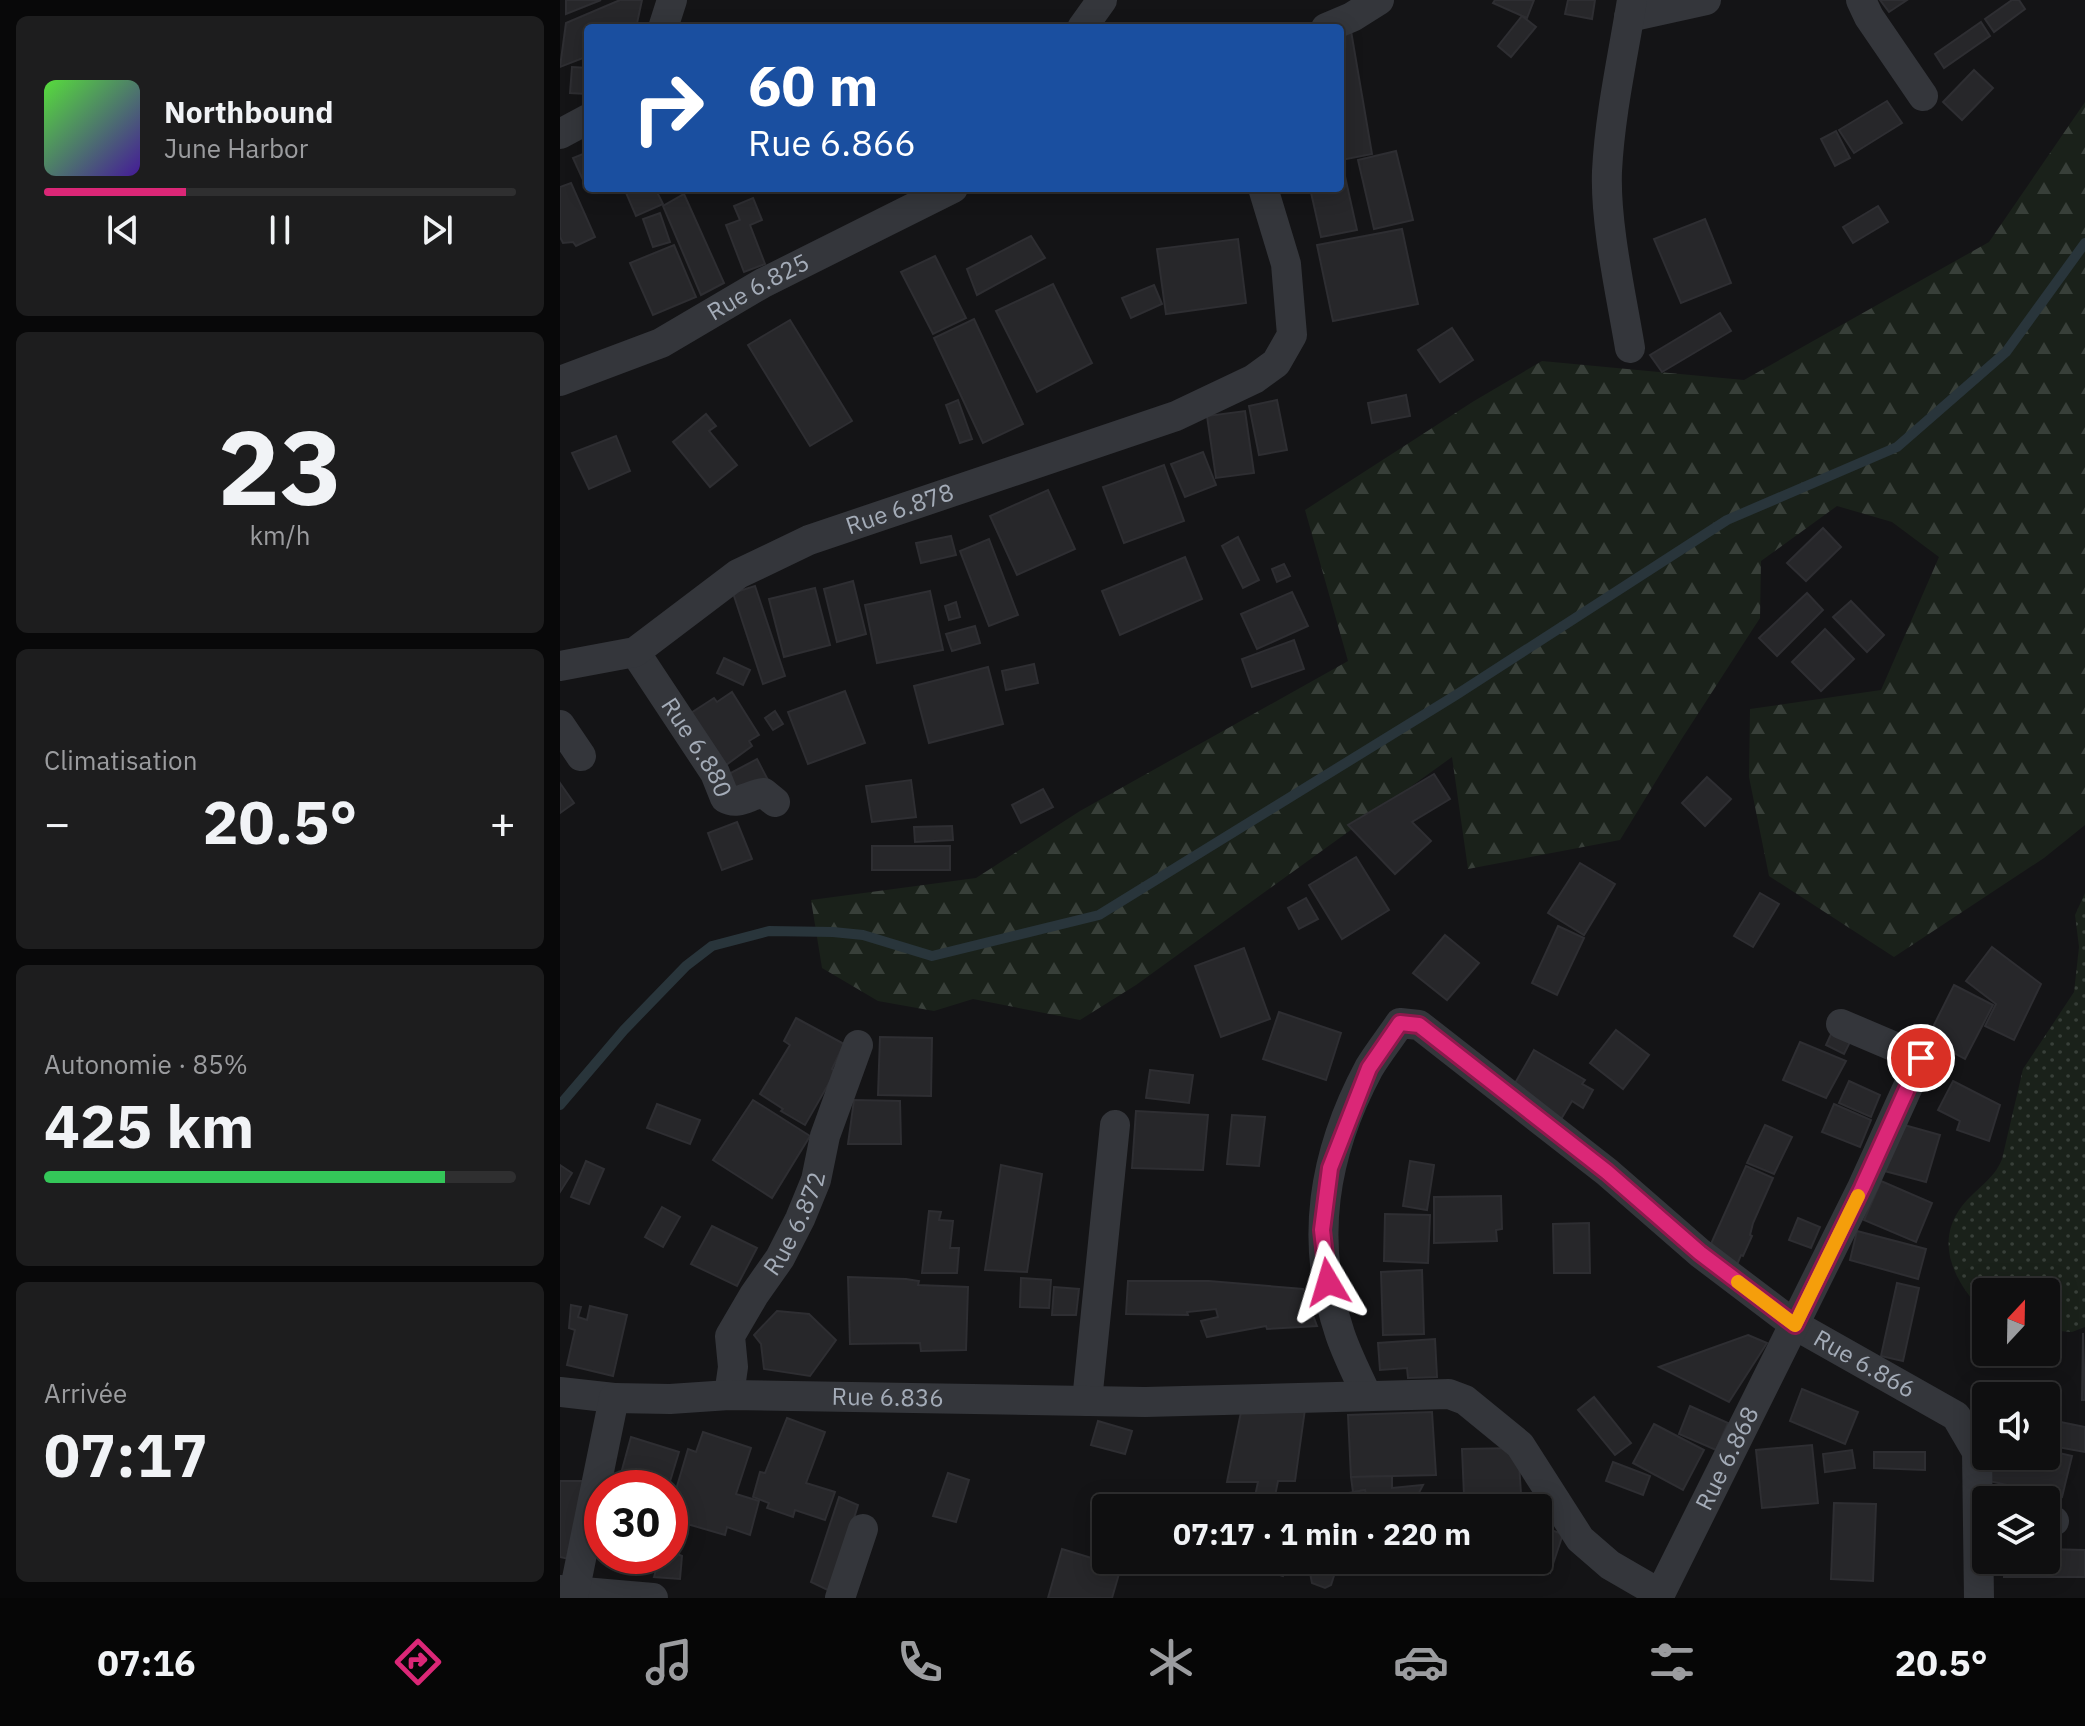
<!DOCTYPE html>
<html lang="fr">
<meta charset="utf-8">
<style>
body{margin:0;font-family:"IBM Plex Sans",sans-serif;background:#1d1d1e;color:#f1f3f6;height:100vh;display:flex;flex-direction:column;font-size:30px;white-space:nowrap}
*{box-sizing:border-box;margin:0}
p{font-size:26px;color:#9b9c9f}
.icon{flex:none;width:44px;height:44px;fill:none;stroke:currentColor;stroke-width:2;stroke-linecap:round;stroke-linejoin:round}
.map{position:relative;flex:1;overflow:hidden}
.side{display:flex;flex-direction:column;gap:16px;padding:16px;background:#080809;width:560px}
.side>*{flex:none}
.top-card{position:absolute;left:24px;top:24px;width:760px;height:168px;border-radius:8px;box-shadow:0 4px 20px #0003,0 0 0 2px #2f2f30;background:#1a4fa0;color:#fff;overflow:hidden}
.needle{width:52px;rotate:22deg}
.fabs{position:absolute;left:1412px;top:1278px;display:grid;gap:16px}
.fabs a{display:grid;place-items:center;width:88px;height:88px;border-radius:8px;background:#0f0f10;box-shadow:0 4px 20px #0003,0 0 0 2px #2f2f30;font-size:40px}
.speed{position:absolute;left:24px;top:1470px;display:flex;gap:16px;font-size:40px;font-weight:700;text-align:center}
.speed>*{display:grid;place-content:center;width:104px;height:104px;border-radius:50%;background:#0f0f10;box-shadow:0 4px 20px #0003,0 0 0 2px #2f2f30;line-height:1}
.speed .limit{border:12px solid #d22;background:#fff;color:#111}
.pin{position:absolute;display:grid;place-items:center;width:68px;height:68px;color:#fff;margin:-34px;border:4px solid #fff;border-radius:50%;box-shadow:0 2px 8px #0007}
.me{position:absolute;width:88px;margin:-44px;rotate:353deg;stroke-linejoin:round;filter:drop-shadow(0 0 6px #0008)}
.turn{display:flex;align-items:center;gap:28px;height:168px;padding:0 32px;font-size:36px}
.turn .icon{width:104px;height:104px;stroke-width:2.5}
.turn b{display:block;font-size:56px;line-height:68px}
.big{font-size:60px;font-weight:700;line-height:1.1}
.side .widget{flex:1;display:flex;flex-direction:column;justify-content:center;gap:12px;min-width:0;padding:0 28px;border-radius:12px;background:#1d1d1e}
.side .dial{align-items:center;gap:0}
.dial b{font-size:104px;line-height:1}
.song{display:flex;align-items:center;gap:24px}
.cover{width:96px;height:96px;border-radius:12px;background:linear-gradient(135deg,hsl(110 70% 55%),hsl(260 70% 35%))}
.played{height:8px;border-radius:4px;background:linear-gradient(90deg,#db2777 30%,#2f2f30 30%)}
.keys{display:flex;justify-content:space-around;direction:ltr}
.heat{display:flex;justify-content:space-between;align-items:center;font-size:44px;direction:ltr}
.charge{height:12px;border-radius:6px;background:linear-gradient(90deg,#34c759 85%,#2f2f30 0)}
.trip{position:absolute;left:532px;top:1494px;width:460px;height:80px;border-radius:8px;background:#0f0f10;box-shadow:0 4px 20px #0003,0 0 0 2px #2f2f30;font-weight:700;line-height:80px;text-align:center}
.tabs{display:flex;height:128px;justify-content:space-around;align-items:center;background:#060606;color:#9b9c9f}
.tabs .icon{width:56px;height:56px}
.tabs .active{color:#db2777}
.tabs b{font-size:36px;color:#f1f3f6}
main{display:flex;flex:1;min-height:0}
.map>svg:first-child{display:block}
.grass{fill:url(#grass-dots)}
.forest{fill:url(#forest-firs)}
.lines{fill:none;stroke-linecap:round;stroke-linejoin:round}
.stream{stroke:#29353b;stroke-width:10}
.building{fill:#27272a;stroke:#2e2e32;stroke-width:2}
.minor{stroke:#34363b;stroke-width:30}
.route-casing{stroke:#8e194d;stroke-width:20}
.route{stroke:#db2777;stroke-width:14}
.slow{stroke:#f59e0b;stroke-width:14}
.labels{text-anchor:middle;stroke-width:8;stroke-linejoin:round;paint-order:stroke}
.street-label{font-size:24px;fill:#a4acb8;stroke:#0f0f11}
</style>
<main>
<section class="side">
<div class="widget">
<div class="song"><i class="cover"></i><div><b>Northbound</b><p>June Harbor</p></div></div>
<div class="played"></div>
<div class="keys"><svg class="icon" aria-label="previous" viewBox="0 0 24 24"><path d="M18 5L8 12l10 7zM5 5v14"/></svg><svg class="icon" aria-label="pause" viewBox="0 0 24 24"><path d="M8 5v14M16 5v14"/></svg><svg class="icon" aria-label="next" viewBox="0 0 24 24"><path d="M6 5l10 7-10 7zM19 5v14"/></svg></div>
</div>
<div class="widget dial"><b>23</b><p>km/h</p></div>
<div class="widget"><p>Climatisation</p>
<div class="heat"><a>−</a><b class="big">20.5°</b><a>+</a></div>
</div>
<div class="widget"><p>Autonomie · 85%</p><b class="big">425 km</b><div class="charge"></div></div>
<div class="widget"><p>Arrivée</p><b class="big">07:17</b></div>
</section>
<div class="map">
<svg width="1525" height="1598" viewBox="0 0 1525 1598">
<defs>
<pattern id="grass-dots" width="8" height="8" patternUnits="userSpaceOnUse" patternTransform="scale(2)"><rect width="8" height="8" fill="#1a211a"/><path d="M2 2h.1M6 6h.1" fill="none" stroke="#383f39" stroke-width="1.8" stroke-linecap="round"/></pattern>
<pattern id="forest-firs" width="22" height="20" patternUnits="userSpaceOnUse" patternTransform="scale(2)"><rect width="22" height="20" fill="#1a211a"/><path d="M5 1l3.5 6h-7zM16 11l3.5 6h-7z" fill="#383f39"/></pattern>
</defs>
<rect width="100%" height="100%" fill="#141416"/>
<path class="grass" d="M1525,893V1327L1512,1332L1486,1330V1292H1426V1313L1423,1312C1396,1283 1373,1244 1402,1206C1415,1189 1434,1180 1442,1159L1463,1069L1514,992L1519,947L1515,915Z"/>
<polygon class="forest" points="1525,102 1525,825 1484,858 1334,957 1209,876 1189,777 1190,709 1321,690 1379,557 1332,522 1277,506 1201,561 1200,618 1121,740 1060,840 908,869 892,757 576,985 520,1020 413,999 374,1011 318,1001 262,968 251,900 416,878 520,811 788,661 745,510 914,401 982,361 1184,380 1429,242"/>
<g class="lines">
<polyline class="stream" points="0,1105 64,1030 126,966 152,946 209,931 273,932 303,935 372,956 539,915 896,695 1167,520 1337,447 1446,352 1525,243"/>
</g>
<g class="building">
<polygon points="6,0 41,0 6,14"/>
<polygon points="60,0 82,0 76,28 28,28 28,56 0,67 6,23"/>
<polygon points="935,0 974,0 967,18 933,3"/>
<polygon points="1008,0 1035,0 1032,19 1005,14"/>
<polygon points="1320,0 1347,0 1329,12"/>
<polygon points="1452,0 1459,0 1465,9 1434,32 1425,19"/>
<polygon points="962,16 976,27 951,57 938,46"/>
<polygon points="1421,22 1430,36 1384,68 1375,54"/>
<polygon points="791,31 812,154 781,160 780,32"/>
<polygon points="12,67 28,68 27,94 10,93"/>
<polygon points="1414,70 1433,88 1402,120 1383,102"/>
<polygon points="1327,101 1342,123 1294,153 1279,130"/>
<polygon points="1276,131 1290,158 1275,166 1261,139"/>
<polygon points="836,151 853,220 814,229 798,160"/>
<polygon points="28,152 28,178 23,180 13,158"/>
<polygon points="780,154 797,230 761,237 750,188 780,188"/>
<polygon points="11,183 35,237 16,246 13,242 3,243 0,237 0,187"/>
<polygon points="64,188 95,188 103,204 76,216"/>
<polygon points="124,194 164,283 141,295 103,206"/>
<polygon points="193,198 202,220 190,225 205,264 184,272 166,225 180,220 174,206"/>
<polygon points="1318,206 1328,222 1293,243 1283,227"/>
<polygon points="100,213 110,242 93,247 83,219"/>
<polygon points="1145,219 1171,283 1121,303 1094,239"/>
<polygon points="842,229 858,304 773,321 757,245"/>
<polygon points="471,236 485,258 417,295 407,269"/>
<polygon points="678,239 686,303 606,314 597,249"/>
<polygon points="114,245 136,297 93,315 70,263"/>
<polygon points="375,256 406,318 373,334 341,272"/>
<polygon points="493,284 532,363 477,392 436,311"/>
<polygon points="594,285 602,304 571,318 562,298"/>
<polygon points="1160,313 1171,331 1102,372 1090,355"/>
<polygon points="414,319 463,424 423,443 374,338"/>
<polygon points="230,320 292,421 250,446 188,345"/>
<polygon points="892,328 913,360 880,382 858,350"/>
<polygon points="846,395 850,416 812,423 808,403"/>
<polygon points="398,400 412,439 400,443 386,405"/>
<polygon points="717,400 727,450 699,455 689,406"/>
<polygon points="685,411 694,473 656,478 647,416"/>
<polygon points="146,414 156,426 149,431 177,465 150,487 113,442"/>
<polygon points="56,436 70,471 29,489 12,453"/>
<polygon points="643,452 656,485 625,497 611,464"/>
<polygon points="604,465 624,521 564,543 543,487"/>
<polygon points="488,490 515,549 457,575 430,516"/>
<polygon points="1263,528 1281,547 1246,581 1227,563"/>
<polygon points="391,536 396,555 361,563 356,543"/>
<polygon points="678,537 699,580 683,588 662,546"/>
<polygon points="429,539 458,615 429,626 400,551"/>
<polygon points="625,557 642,599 560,635 542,591"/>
<polygon points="724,564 730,576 717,582 712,569"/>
<polygon points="293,581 306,634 277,642 264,589"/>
<polygon points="195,586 225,676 203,684 173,593"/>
<polygon points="255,588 270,645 224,657 209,599"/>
<polygon points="370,591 383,650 317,663 305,605"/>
<polygon points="732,592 748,626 697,649 681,614"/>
<polygon points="1247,593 1263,610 1217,656 1199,638"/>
<polygon points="1291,601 1324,635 1307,652 1273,617"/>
<polygon points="396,602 400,617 389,620 385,606"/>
<polygon points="415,626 420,643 392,651 386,634"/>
<polygon points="1265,629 1294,659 1261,691 1232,662"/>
<polygon points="734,640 744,669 692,687 682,659"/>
<polygon points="164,658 190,670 183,685 157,673"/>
<polygon points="474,664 478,683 446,690 442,671"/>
<polygon points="428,667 443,724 369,743 354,686"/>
<polygon points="285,691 305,743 248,764 228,712"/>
<polygon points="172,692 199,735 189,741 192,746 147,779 131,713 154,698 157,702"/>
<polygon points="215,711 223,724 213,730 205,718"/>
<polygon points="197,759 208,780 163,804 152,783"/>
<polygon points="874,774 890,799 852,822 871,841 835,874 788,825"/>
<polygon points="1147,777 1171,799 1145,826 1122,803"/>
<polygon points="351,780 356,817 312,822 306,786"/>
<polygon points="0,783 14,803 0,813"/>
<polygon points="483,789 493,807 461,823 452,805"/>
<polygon points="177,822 192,859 162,870 148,833"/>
<polygon points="392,826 393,840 355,842 354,827"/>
<rect x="312" y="846" width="78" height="24"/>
<polygon points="796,857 829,910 782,939 749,885"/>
<polygon points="1020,863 1055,884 1024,935 988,913"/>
<polygon points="1200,893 1219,904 1193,947 1174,936"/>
<polygon points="746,898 758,919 739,929 728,908"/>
<polygon points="998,926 1024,938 997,995 972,983"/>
<polygon points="885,935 919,963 887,1000 853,973"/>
<polygon points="1432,947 1481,984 1454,1040 1425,1026 1436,1004 1406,981"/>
<polygon points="684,948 710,1019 661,1037 635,966"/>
<polygon points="1394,985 1433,1005 1405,1059 1367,1039"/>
<polygon points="719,1012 781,1033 766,1080 703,1059"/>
<polygon points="236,1018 284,1044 272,1069 276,1071 245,1125 221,1111 223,1109 200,1094 230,1045 224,1041"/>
<polygon points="1056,1030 1089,1055 1063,1089 1030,1063"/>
<polygon points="1273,1030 1291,1040 1284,1054 1266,1045"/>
<polygon points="320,1037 372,1038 371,1096 318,1095"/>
<polygon points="1240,1042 1286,1061 1266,1098 1223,1080"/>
<polygon points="974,1050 1025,1080 1022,1084 1033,1090 1023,1108 1012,1101 1000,1121 950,1092"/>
<polygon points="590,1070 633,1075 629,1103 586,1098"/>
<polygon points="1289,1081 1320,1095 1311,1117 1279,1103"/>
<polygon points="1393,1081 1440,1105 1429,1141 1397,1130 1400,1121 1378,1110"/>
<polygon points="193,1100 250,1136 212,1198 153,1160"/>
<polygon points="294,1100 340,1101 341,1144 288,1144"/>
<polygon points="97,1104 140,1120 130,1144 87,1128"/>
<polygon points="1274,1104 1311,1120 1300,1147 1262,1132"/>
<polygon points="576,1111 648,1115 643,1170 572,1168"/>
<polygon points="672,1115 705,1117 699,1166 667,1164"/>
<polygon points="1337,1123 1380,1135 1366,1182 1317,1169"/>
<polygon points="1205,1125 1232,1137 1214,1174 1187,1163"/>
<polygon points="26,1161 44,1169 29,1204 11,1197"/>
<polygon points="850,1161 874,1165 867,1210 843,1206"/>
<polygon points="0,1165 12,1173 0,1192"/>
<polygon points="441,1165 482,1174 467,1272 425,1270"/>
<polygon points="1186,1166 1213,1178 1193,1223 1190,1235 1192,1236 1183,1256 1181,1255 1176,1267 1146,1255"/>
<polygon points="1321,1181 1372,1203 1356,1242 1304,1220"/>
<polygon points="941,1196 942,1229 936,1230 937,1241 874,1243 874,1197"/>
<polygon points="102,1207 120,1217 103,1247 85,1237"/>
<polygon points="369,1211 381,1212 379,1220 393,1221 390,1248 399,1248 397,1273 362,1273"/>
<polygon points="825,1214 870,1215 868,1263 824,1261"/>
<polygon points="1238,1218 1260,1227 1251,1248 1229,1240"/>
<polygon points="1029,1223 1030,1273 994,1273 993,1224"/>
<polygon points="152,1226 197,1248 177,1286 131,1264"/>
<polygon points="1297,1231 1366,1249 1358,1279 1290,1260"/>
<polygon points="862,1270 864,1334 823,1335 821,1272"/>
<polygon points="288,1277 346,1279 359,1281 358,1285 408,1287 406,1350 361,1351 360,1343 290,1344"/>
<polygon points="461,1278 491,1280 489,1308 460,1307"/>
<polygon points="568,1281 649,1281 743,1289 757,1326 707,1329 706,1326 647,1337 641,1321 658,1317 656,1309 627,1312 628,1315 566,1314"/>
<polygon points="1337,1283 1359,1288 1343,1361 1321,1356"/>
<polygon points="494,1287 519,1289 516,1315 492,1315"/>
<polygon points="11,1305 21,1307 18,1317 27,1320 30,1306 67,1315 53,1376 7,1365 15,1330 9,1328"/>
<polygon points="217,1311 249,1314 276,1340 250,1376 204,1369 201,1344 194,1335"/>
<polygon points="1523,1333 1525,1400 1522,1400"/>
<polygon points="1188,1335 1207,1343 1169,1402 1099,1367"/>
<polygon points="875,1339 877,1377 848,1378 847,1368 820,1370 818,1343"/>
<polygon points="1242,1389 1298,1412 1285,1444 1230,1421"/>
<polygon points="1034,1397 1071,1443 1055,1455 1018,1410"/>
<polygon points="1130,1406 1168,1423 1156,1450 1119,1434"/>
<polygon points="745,1409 735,1481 718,1481 714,1501 694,1501 698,1482 667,1482 681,1412"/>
<polygon points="872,1412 876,1475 791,1477 788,1415"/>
<polygon points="227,1418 265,1432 246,1483 275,1492 265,1520 235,1510 233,1517 207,1508 209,1503 193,1497 200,1472 205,1473"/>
<polygon points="1486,1419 1525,1427 1525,1452 1486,1445"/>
<polygon points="538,1421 572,1431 565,1454 531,1445"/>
<polygon points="1094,1424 1144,1450 1123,1490 1073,1463"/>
<polygon points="143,1432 191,1448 176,1494 199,1501 190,1535 167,1527 165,1535 110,1519 110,1510 128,1449 136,1452"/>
<polygon points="71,1437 119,1452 108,1488 57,1488"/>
<polygon points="1252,1445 1258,1503 1202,1508 1196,1450"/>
<polygon points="958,1448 961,1494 904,1495 902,1449"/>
<polygon points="1292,1450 1295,1468 1265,1472 1263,1454"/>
<polygon points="1486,1450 1512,1456 1502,1497 1429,1481 1434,1456 1486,1456"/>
<polygon points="1314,1452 1365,1452 1365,1470 1314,1468"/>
<polygon points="1053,1462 1090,1476 1083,1495 1046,1481"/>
<polygon points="388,1473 409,1480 396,1522 373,1516"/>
<polygon points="832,1476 832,1488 863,1485 851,1508 809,1508 805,1490 793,1492 791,1477"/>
<polygon points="0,1481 30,1481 14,1560 0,1557"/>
<polygon points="805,1490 809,1508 774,1508 773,1496"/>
<polygon points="279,1497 298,1505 272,1592 251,1582"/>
<polygon points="1274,1503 1316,1504 1313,1581 1271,1579"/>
<polygon points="978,1526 1003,1534 990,1573 951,1560 978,1560"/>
<polygon points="502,1549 561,1567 552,1598 488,1598"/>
<polygon points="1486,1549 1525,1550 1525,1577 1444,1577 1445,1560 1486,1560"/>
<polygon points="110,1551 122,1556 120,1579 94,1577 100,1556 110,1556"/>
<polygon points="708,1560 779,1560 771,1585 765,1588 752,1583 750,1573 729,1566 723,1576 710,1572 707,1568"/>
</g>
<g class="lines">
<g class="minor">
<polyline points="1301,0 1309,17 1363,96"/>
<polyline points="1069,17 1146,0"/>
<polyline points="103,28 112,0"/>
<polyline points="522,28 542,0"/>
<polyline points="766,28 792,17 819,0"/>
<polyline points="0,134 28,119"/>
<path d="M1070,348C1061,294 1045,224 1047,171C1050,113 1063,56 1072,0"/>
<path id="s1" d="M0,381L101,343L203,283L393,188"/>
<path id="s2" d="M75,652L155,773L165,798C179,806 190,794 204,793L215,802"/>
<path id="s3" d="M0,666L75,652L178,574L249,540L616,416L694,379L716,363L732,335L726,264L703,188"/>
<polyline points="0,725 21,756"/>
<polyline points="0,1392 54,1398"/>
<path id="s4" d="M169,1395L173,1367L170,1336L194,1295L220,1258L240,1219L256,1180L265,1136L298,1045"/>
<path id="s5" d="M807,1396C798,1376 787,1355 780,1334C749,1241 763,1154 809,1068C818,1053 830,1038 840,1023L859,1025L1047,1172L1140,1253L1235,1325L1396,1416L1417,1452L1419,1598"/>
<polyline points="527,1401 555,1125"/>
<polyline points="1486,1519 1494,1521"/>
<polyline points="0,1590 93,1598"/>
<path id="s6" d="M13,1598L54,1398L110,1399L169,1395L585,1402L889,1394L905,1400L960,1445L1020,1539L1050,1565L1100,1594L1302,1188L1361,1058L1281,1024"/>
<polyline points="280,1598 303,1529"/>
</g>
</g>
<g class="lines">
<defs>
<polyline id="route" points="768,1282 762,1230 770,1168 809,1068 840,1023 859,1025 1047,1172 1140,1253 1235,1325 1302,1188 1361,1058"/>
</defs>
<use href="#route" class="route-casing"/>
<use href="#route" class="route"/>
<polyline class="slow" points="1178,1282 1235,1325 1298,1196"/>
</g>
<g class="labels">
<g class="street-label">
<text dy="8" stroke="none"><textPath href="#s1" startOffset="220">Rue 6.825</textPath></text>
<text dy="8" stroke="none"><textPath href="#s3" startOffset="380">Rue 6.878</textPath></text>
<text dy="8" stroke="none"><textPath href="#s2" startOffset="114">Rue 6.880</textPath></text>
<text dy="8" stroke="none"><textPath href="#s4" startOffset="190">Rue 6.872</textPath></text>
<text dy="8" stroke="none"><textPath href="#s5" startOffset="978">Rue 6.866</textPath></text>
<text dy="8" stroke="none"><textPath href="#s6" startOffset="478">Rue 6.836</textPath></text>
<text dy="8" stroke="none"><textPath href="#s6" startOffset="1488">Rue 6.868</textPath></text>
</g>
</g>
</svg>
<div class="fabs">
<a><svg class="needle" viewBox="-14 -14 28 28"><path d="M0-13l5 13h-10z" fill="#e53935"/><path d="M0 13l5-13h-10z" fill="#9b9c9f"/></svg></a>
<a><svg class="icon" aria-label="sound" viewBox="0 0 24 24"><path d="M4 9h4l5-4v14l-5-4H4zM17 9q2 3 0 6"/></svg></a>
<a><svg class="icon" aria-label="layers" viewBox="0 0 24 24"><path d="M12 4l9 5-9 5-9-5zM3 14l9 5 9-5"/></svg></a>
</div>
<div class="speed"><div class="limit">30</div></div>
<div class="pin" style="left:1361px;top:1058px;background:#d93025"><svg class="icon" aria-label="arrive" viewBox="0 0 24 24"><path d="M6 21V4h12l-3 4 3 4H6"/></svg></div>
<svg class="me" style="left:768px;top:1282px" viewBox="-20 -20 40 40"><path d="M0-17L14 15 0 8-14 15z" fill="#db2777" stroke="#fff" stroke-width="4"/></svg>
<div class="trip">07:17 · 1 min · 220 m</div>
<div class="top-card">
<div class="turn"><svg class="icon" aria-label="right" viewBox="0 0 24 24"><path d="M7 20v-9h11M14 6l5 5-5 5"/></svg><div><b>60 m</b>Rue 6.866</div></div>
</div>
</div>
</main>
<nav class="tabs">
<b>07:16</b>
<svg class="icon active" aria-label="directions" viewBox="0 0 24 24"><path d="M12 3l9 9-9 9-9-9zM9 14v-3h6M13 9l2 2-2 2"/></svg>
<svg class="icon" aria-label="music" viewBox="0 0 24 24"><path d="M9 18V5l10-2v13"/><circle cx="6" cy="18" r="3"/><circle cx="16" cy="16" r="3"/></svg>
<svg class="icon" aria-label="phone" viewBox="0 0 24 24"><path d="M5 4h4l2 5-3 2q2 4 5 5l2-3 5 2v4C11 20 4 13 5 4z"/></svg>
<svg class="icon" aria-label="climate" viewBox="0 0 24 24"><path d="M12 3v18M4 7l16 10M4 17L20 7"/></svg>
<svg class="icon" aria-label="car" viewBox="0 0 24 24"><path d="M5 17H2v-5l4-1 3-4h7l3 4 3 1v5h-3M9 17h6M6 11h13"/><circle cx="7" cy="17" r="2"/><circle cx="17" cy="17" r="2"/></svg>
<svg class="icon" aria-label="filters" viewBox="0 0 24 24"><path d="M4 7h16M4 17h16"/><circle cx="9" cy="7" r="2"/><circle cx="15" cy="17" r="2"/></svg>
<b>20.5°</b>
</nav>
